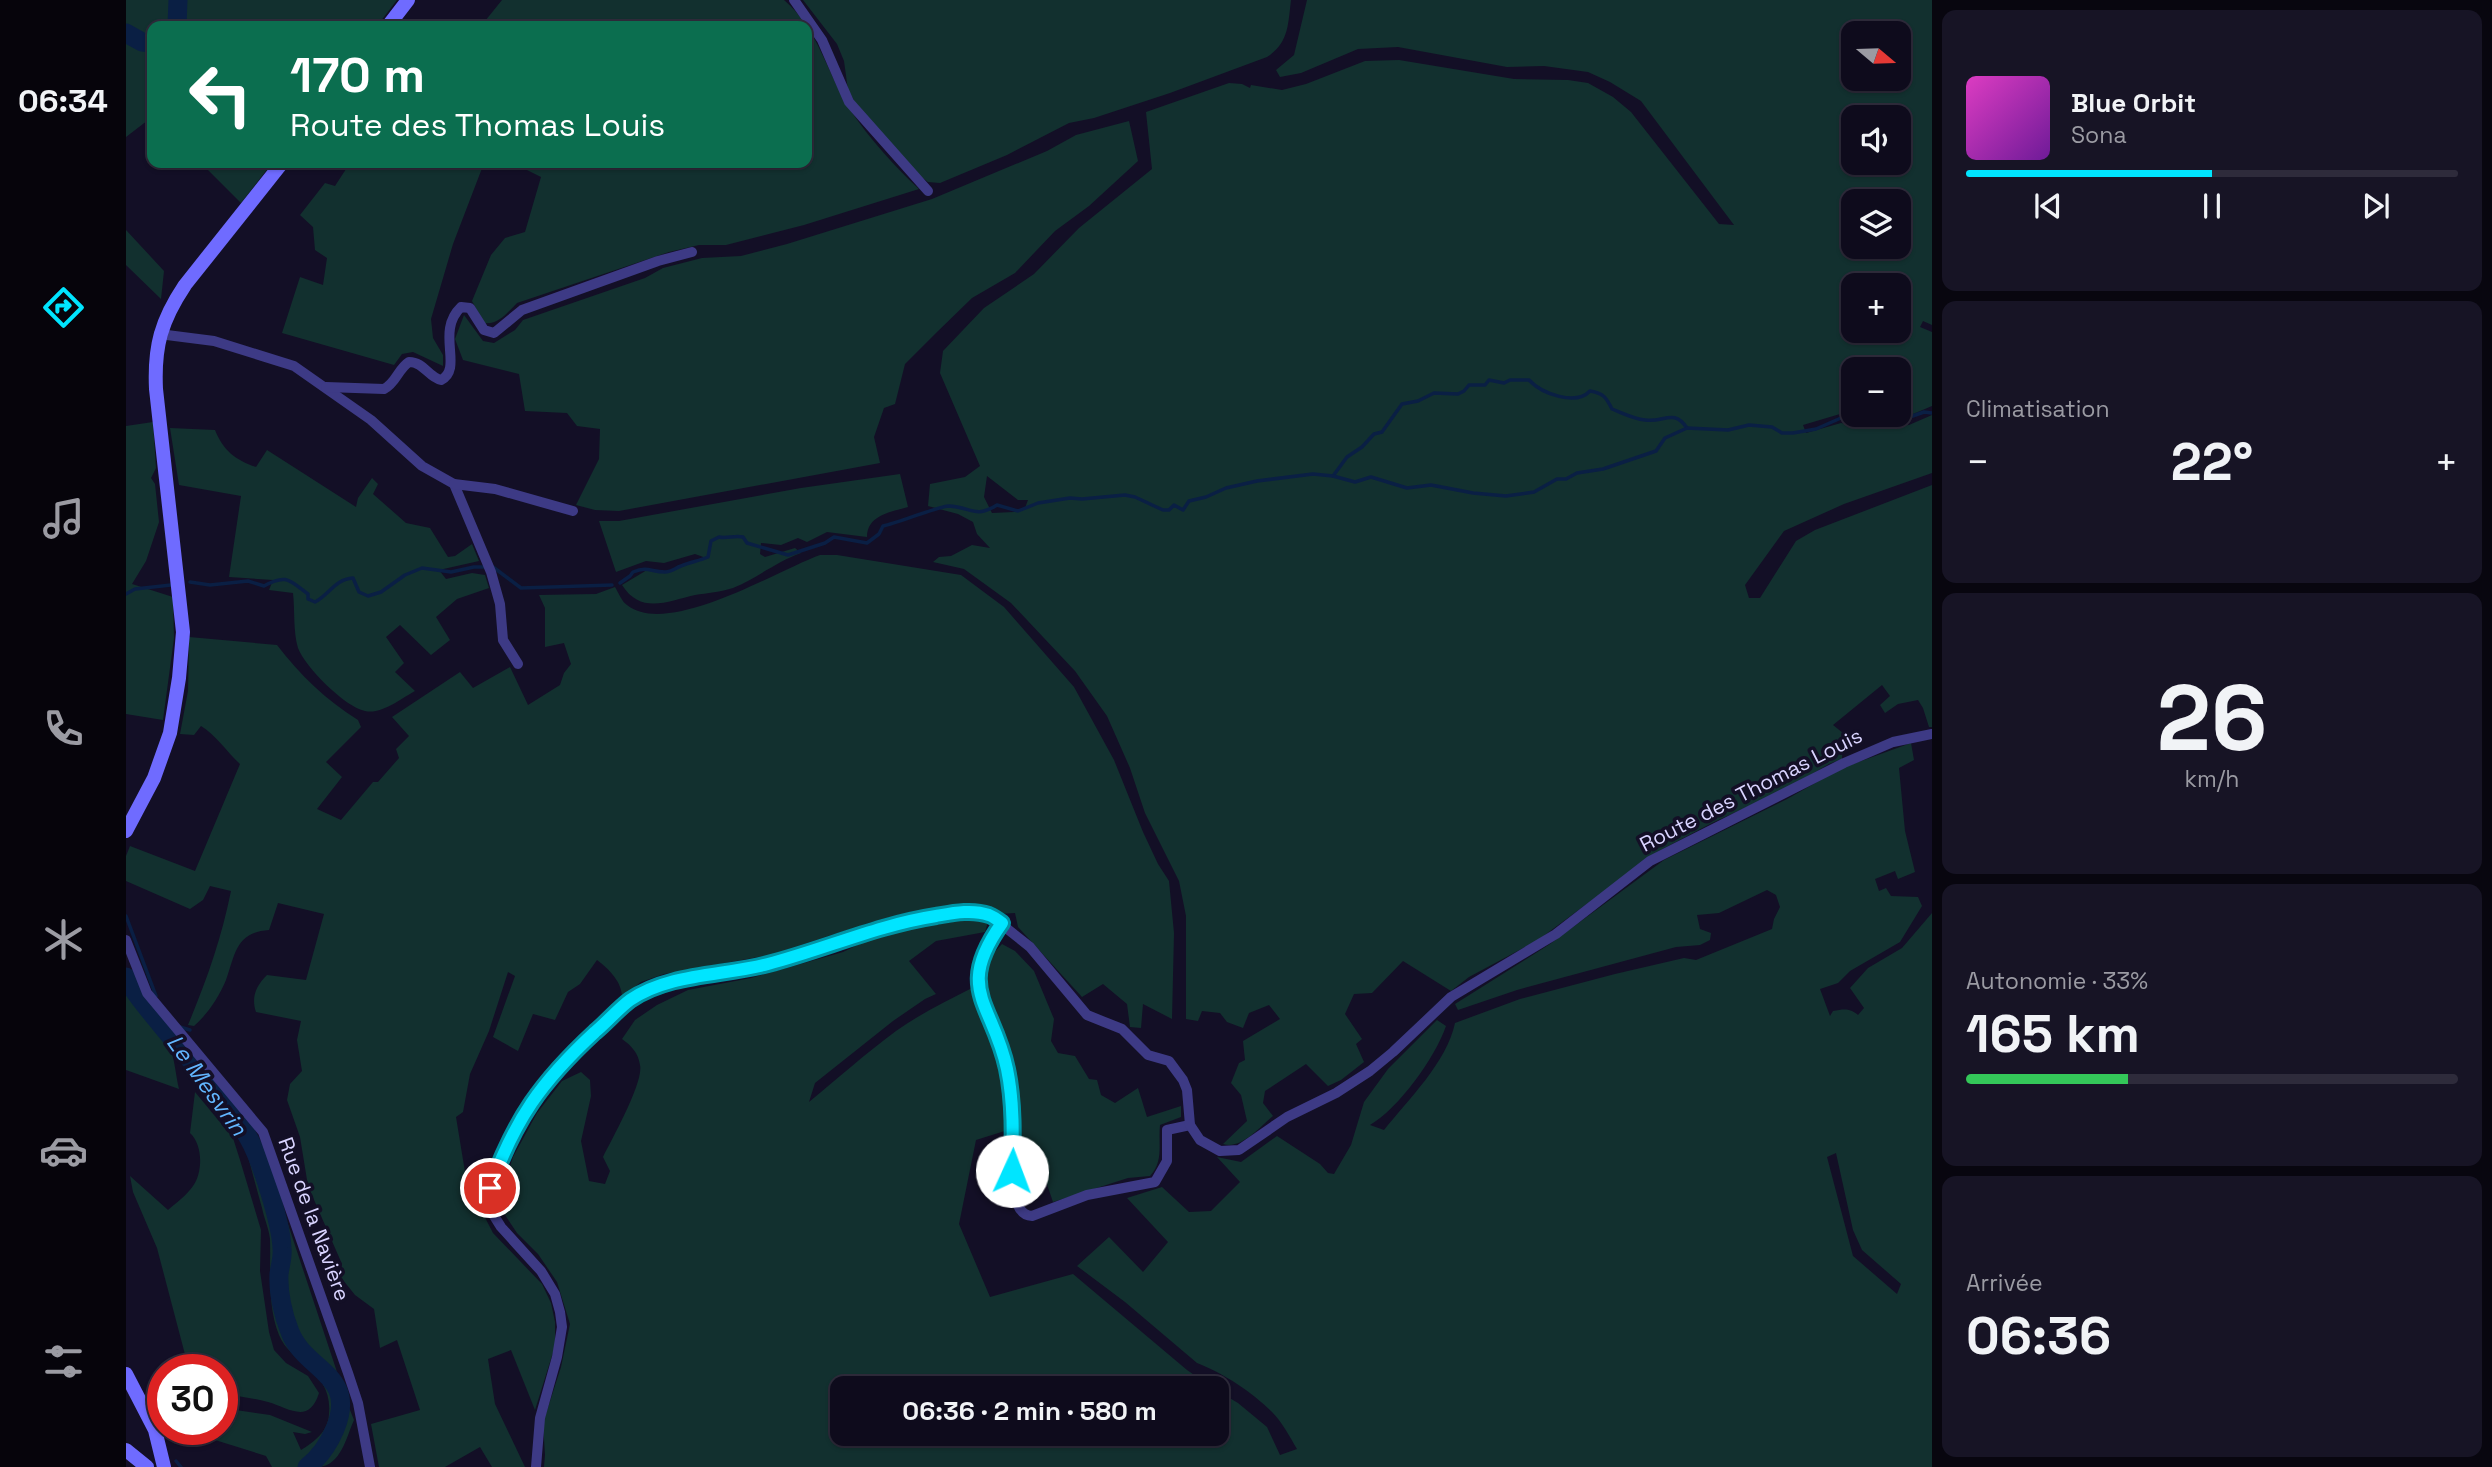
<!DOCTYPE html>
<html lang="fr">
<meta charset="utf-8">
<style>
body{margin:0;font-family:"Space Grotesk",sans-serif;background:#171425;color:#f1f3f6;height:100vh;display:flex;flex-direction:column;font-size:26px;white-space:nowrap}
*{box-sizing:border-box;margin:0}
p{font-size:23px;color:#9b9ba3}
.icon{flex:none;width:38px;height:38px;fill:none;stroke:currentColor;stroke-width:2;stroke-linecap:round;stroke-linejoin:round}
.map{position:relative;flex:1;overflow:hidden}
.details{display:flex;flex-direction:column;gap:10px;padding:10px;background:#08060f;width:560px}
.details>*{flex:none}
.hud{position:absolute;left:21px;top:21px;width:665px;height:147px;border-radius:14px;box-shadow:0 2px 5px #0004,0 0 0 2px #2e2b3b;background:#0b6e4f;color:#fff;overflow:hidden}
.needle{width:46px;rotate:109deg}
.controls{position:absolute;left:1715px;top:21px;display:grid;gap:14px}
.controls a{display:grid;place-items:center;width:70px;height:70px;border-radius:14px;background:#0e0b1c;box-shadow:0 2px 5px #0004,0 0 0 2px #2e2b3b;font-size:35px}
.speed{position:absolute;left:21px;top:1354px;display:flex;gap:14px;font-size:35px;font-weight:700;text-align:center}
.speed>*{display:grid;place-content:center;width:91px;height:91px;border-radius:50%;background:#0e0b1c;box-shadow:0 2px 5px #0004,0 0 0 2px #2e2b3b;line-height:1}
.speed .limit{border:10px solid #d22;background:#fff;color:#111}
.pin{position:absolute;display:grid;place-items:center;width:60px;height:60px;color:#fff;margin:-30px;border:4px solid #fff;border-radius:50%;box-shadow:0 2px 7px #0007}
.me{position:absolute;width:77px;margin:-38px;rotate:2deg;stroke-linejoin:round;filter:drop-shadow(0 0 5px #0008)}
.turn{display:flex;align-items:center;gap:24px;height:147px;padding:0 28px;font-size:32px}
.turn .icon{width:91px;height:91px;stroke-width:2.5}
.turn b{display:block;font-size:49px;line-height:60px}
.big{font-size:52px;font-weight:700;line-height:1.1}
.details .widget{flex:1;display:flex;flex-direction:column;justify-content:center;gap:10px;min-width:0;padding:0 24px;border-radius:14px;background:#171425}
.details .dial{align-items:center;gap:0}
.dial b{font-size:91px;line-height:1}
.song{display:flex;align-items:center;gap:21px}
.cover{width:84px;height:84px;border-radius:10px;background:linear-gradient(135deg,hsl(310 70% 55%),hsl(280 70% 35%))}
.played{height:7px;border-radius:4px;background:linear-gradient(90deg,#00e5ff 50%,#2e2b3b 50%)}
.keys{display:flex;justify-content:space-around;direction:ltr}
.heat{display:flex;justify-content:space-between;align-items:center;font-size:38px;direction:ltr}
.charge{height:10px;border-radius:5px;background:linear-gradient(90deg,#34c759 33%,#2e2b3b 0)}
.trip{position:absolute;left:704px;top:1376px;width:399px;height:70px;border-radius:14px;background:#0e0b1c;box-shadow:0 2px 5px #0004,0 0 0 2px #2e2b3b;font-weight:700;line-height:70px;text-align:center}
main{display:flex;flex:1;min-height:0}
.dock{display:flex;flex-direction:column;width:126px;justify-content:space-around;align-items:center;background:#06040b;color:#9b9ba3}
.dock .icon{width:49px;height:49px}
.dock .current{color:#00e5ff}
.dock b{font-size:32px;color:#f1f3f6}
.map>svg:first-child{display:block}
.green{fill:#12302f;fill-rule:evenodd}
.lines{fill:none;stroke-linecap:round;stroke-linejoin:round}
.stream{stroke:#0a1f44;stroke-width:3.5}
.river{stroke:#0a1f44;stroke-width:19}
.street{stroke:#3d3a85;stroke-width:10}
.secondary{stroke:#6f6bff;stroke-width:14}
.route-casing{stroke:#0095a6;stroke-width:18}
.route{stroke:#00e5ff;stroke-width:12}
.labels{text-anchor:middle;stroke-width:7;stroke-linejoin:round;paint-order:stroke}
.street-label{font-size:21px;fill:#d9d4ff;stroke:#130f26}
.water-label{font-size:23px;font-style:italic;fill:#62b6ff;stroke:#130f26}
</style>
<main>
<nav class="dock">
<b>06:34</b>
<svg class="icon current" aria-label="directions" viewBox="0 0 24 24"><path d="M12 3l9 9-9 9-9-9zM9 14v-3h6M13 9l2 2-2 2"/></svg>
<svg class="icon" aria-label="music" viewBox="0 0 24 24"><path d="M9 18V5l10-2v13"/><circle cx="6" cy="18" r="3"/><circle cx="16" cy="16" r="3"/></svg>
<svg class="icon" aria-label="phone" viewBox="0 0 24 24"><path d="M5 4h4l2 5-3 2q2 4 5 5l2-3 5 2v4C11 20 4 13 5 4z"/></svg>
<svg class="icon" aria-label="climate" viewBox="0 0 24 24"><path d="M12 3v18M4 7l16 10M4 17L20 7"/></svg>
<svg class="icon" aria-label="car" viewBox="0 0 24 24"><path d="M5 17H2v-5l4-1 3-4h7l3 4 3 1v5h-3M9 17h6M6 11h13"/><circle cx="7" cy="17" r="2"/><circle cx="17" cy="17" r="2"/></svg>
<svg class="icon" aria-label="filters" viewBox="0 0 24 24"><path d="M4 7h16M4 17h16"/><circle cx="9" cy="7" r="2"/><circle cx="15" cy="17" r="2"/></svg>
</nav>
<div class="map">
<svg width="1806" height="1467" viewBox="0 0 1806 1467">
<rect width="100%" height="100%" fill="#130f26"/>
<g class="green">
<polygon points="0,0 271,0 251,26 26,26 26,34 23,37 0,25"/>
<path d="M376,0H658C693,30 701,74 725,111C743,138 770,168 793,189L678,225L600,245H573L543,252L391,303C381,313 372,325 358,323L346,301L365,255L379,238L399,232L415,177L387,163H681V26H355Z"/>
<path d="M677,0H1165C1162,24 1163,43 1141,57L1044,93L968,118L943,123L881,155L814,183L802,182L789,172L732,108L722,90L718,61L711,44Z"/>
<path d="M1181,0H1806V325L1797,321L1794,327L1806,332V406L1780,417L1745,420L1714,414L1677,425L1680,433L1715,423L1745,428L1783,425L1806,415V473L1718,504L1658,531L1619,585L1623,598H1634L1670,541L1689,530L1806,485V727H1803L1797,708L1792,700L1772,704L1759,713L1754,705L1764,696L1756,685L1707,725L1717,733L1716,759L1703,764L1662,788L1586,823L1531,852L1412,940L1343,977L1325,991L1277,961L1246,993L1228,994L1219,1014L1236,1039L1230,1044L1238,1062L1215,1080L1202,1086L1180,1064L1139,1091L1137,1103L1147,1116C1134,1127 1115,1150 1097,1144L1121,1121L1115,1095L1105,1083L1113,1063L1119,1060L1117,1041L1154,1019L1143,1005L1123,1013L1117,1028L1101,1022L1094,1013L1076,1011L1072,1021L1060,1019V916L1053,881L1019,813L1004,768L981,716L949,671L885,603L838,569L807,562L813,557L825,556L846,545L864,548L851,534L847,522L832,514L802,506L804,484L839,477L854,466L814,373L817,351L858,308L908,274L953,228L1026,169L1020,112L1103,83L1116,84L1124,88L1125,85L1156,90L1180,84L1239,61L1273,60L1388,79L1442,80L1462,83L1487,97L1505,112L1593,224L1608,225L1515,101L1484,82L1462,72L1418,66L1381,67L1272,47L1232,49L1175,73L1154,77L1150,70L1168,55ZM1727,33H1773V79H1727ZM1727,117H1773V163H1727ZM1727,201H1773V247H1727ZM1727,285H1773V331H1727ZM1727,369H1773V415H1727ZM861,476L892,500H902L899,508L888,512L866,513L858,497Z"/>
<polygon points="0,42 23,52 26,51 26,117 0,137"/>
<polygon points="1003,121 1012,161 963,206 929,231 889,273 846,298 810,333 779,364 769,404 758,408 748,437 754,463 493,511 469,510 450,505 473,459 474,429 451,426 441,413 399,411 393,374 337,360 329,339 338,315 357,341 368,343 389,330 397,320 519,278 537,268 576,258 615,256 661,244 806,199 921,151 950,135"/>
<polygon points="88,163 146,163 115,203 81,169"/>
<polygon points="224,163 358,163 327,244 305,319 307,338 317,355 317,366 287,352 276,354 268,365 156,333 174,277 197,285 201,258 189,250 187,227 174,215 199,183 209,186"/>
<polygon points="0,230 38,271 35,299 0,265"/>
<polygon points="27,422 30,468 25,478 29,484 33,522 20,561 6,584 47,597 48,638 37,720 0,714 0,426"/>
<path d="M44,428L89,430C97,450 109,460 130,467L141,450L230,507L232,498L246,478L252,484L247,494L280,523L304,528L322,557L329,556L346,544L353,561L313,570L320,579L346,573L359,575L363,588L331,599L310,617L324,640L305,655L274,625L260,637L278,663L269,672L289,691C276,698 255,715 239,711C219,707 179,667 172,648C167,631 169,611 167,593L143,590L147,580L103,577L115,496L53,485Z"/>
<path d="M774,474L782,507C765,512 741,515 741,537L701,532L681,542L672,538L655,545L635,543L634,554L639,557L669,548L675,553C650,562 631,578 607,588C595,592 581,593 569,595C542,601 515,615 496,585L521,570L539,573L580,558L569,554L538,563L520,561L490,572L473,521H493L675,488Z"/>
<path d="M694,555H711L835,575L878,607L948,687L988,760L1017,832L1032,864L1043,881L1048,933L1046,1019L1017,1004L1015,1028L1004,1027L1001,1004L977,984L956,997L892,927L889,913L873,914L849,906L788,911L749,921L644,955L538,974L515,982L496,997C496,982 483,969 471,960L454,984L442,992L429,1020L407,1014L392,1051L367,1037L389,976L382,972L363,1031L344,1074L337,1112L330,1117L340,1178L350,1200L367,1233L416,1284L425,1303L429,1322V1346L409,1410L385,1350L362,1359L369,1404L399,1467H366L354,1447L319,1467H253L245,1424L294,1410L271,1340L254,1348L248,1309L229,1295L213,1275L216,1264L182,1186L174,1137L161,1100L164,1084L176,1071L171,1040L175,1021L130,1012C125,997 130,986 141,975L180,980L198,914L152,903L143,930C109,932 109,956 100,980C93,997 81,1015 68,1026L62,1025C81,979 95,940 105,891L84,886L77,900L64,909L0,881V856L4,846L69,871L114,764C101,752 89,734 75,726L68,735L54,734L62,691L63,637L151,645C174,675 200,700 232,720L235,727L200,762L216,777L191,809L215,820L247,782H252L273,758L270,749L283,736L266,717L334,672L347,688L384,667L402,705L434,685L438,673L445,664L438,643L419,647V608L413,595L470,594L489,587C492,592 496,602 501,605C542,638 652,570 694,555Z"/>
<path d="M1785,743L1788,760L1773,768L1779,831L1789,872L1772,879L1769,871L1749,879L1753,891L1760,888L1765,896L1792,897L1796,906L1774,942L1724,971L1712,983L1694,989L1704,1016L1707,1011C1718,1009 1724,1008 1732,1015L1738,1008L1724,988L1742,968L1776,948L1806,913V1467H418L419,1455L417,1423L435,1367L444,1324L431,1282L412,1254L391,1233L377,1212V1188L387,1157L411,1113L436,1081L455,1072L464,1080L465,1096L455,1141L463,1181L479,1184L484,1171L477,1157C486,1139 518,1082 514,1065C512,1053 506,1046 496,1039L509,1020L531,1005L562,990L625,978L717,952L756,933L846,919L862,922L859,932L810,941L783,961L810,994L799,999L767,1021L689,1083L683,1102C711,1079 740,1053 770,1031C794,1014 820,1001 846,988L875,1065L880,1093L882,1130L850,1140L833,1224L864,1297L947,1274L1061,1370L1087,1388H716V1433H1090V1390L1112,1403L1141,1427L1154,1455L1171,1449C1164,1437 1156,1422 1146,1412C1126,1392 1097,1373 1071,1363L999,1302L951,1266L983,1237L1017,1272L1042,1242L1001,1198L1036,1187L1063,1212L1085,1211L1114,1182L1091,1157L1115,1162L1151,1136L1194,1164L1202,1173L1208,1174L1225,1145L1238,1102L1262,1069L1311,1020L1320,1026C1309,1058 1272,1109 1244,1125L1258,1130C1282,1100 1321,1062 1329,1023L1394,999L1489,974L1558,958L1570,960L1646,929L1648,919L1654,907L1650,895L1641,890L1593,913L1571,915L1574,929L1585,933L1584,940L1574,945L1550,947L1391,990L1332,1010L1329,1004L1424,944L1538,860L1661,799L1716,768ZM1710,1153L1727,1230L1736,1250L1775,1284L1771,1294L1727,1256L1701,1157Z"/>
<path d="M876,944L889,951L908,971L928,1019L925,1041L932,1053L949,1056L963,1079L971,1080L975,1095L989,1103L1012,1088L1021,1117L1055,1106V1117L1034,1125C1032,1144 1038,1161 1024,1176L1002,1178L927,1202L913,1161L892,1166C892,1134 894,1101 888,1068C879,1022 832,987 876,944Z"/>
<path d="M0,991C12,1009 38,1032 45,1050C49,1062 50,1077 53,1089L0,1070Z"/>
<path d="M69,1092L107,1138L114,1160L135,1230L134,1271L143,1332L148,1350L160,1363L182,1376L193,1393C183,1425 163,1408 142,1402C127,1398 111,1396 96,1394V1370H68L61,1362L31,1248L7,1192L4,1176L42,1210C50,1203 61,1195 67,1186C77,1172 77,1145 64,1133Z"/>
<path d="M119,1146L123,1150L143,1210L153,1252L149,1270L159,1325L165,1340L180,1358L198,1374L211,1402L209,1415L196,1444L172,1467H146L140,1456L73,1435L71,1430H96V1408L144,1415L186,1432L179,1434L167,1432L175,1450C188,1442 202,1432 203,1414C207,1370 165,1365 153,1335C141,1305 145,1270 144,1239C143,1229 138,1218 136,1208C130,1187 125,1167 119,1146Z"/>
<polygon points="149,1202 156,1206 211,1372 180,1347 168,1332 156,1280 159,1247"/>
<path d="M222,1405L228,1420C220,1438 215,1465 193,1467L214,1431Z"/>
</g>
<g class="lines">
<g class="stream">
<path d="M1207,476L1221,457L1236,447L1248,434L1256,432L1276,404L1292,401L1308,393L1332,394L1338,391L1343,385H1359L1363,380L1378,383L1384,380H1403C1416,394 1450,406 1464,391C1477,393 1480,397 1486,409C1496,413 1508,419 1519,420C1538,423 1547,408 1561,428"/>
<path d="M64,582L84,585L122,581L138,586C161,573 164,581 182,594V599L189,602C203,595 209,579 227,578L233,592L242,596L255,592L279,575L296,568L325,572L348,567H367L395,588L486,585"/>
<path d="M494,583L504,576L507,572C522,566 525,572 539,572C546,572 549,568 555,566C564,562 573,561 582,557L585,541L593,537C601,539 608,535 617,537L621,543L662,555L699,543L708,537L741,543L753,534L757,526C772,523 813,506 823,506C845,507 849,519 871,505L892,511L912,503L944,498L956,499L999,495L1009,497L1037,510H1043L1048,505L1057,510L1063,501L1080,497L1100,488L1131,481L1187,474L1207,476L1229,482L1245,477L1281,488L1305,485L1347,493L1380,496L1408,492L1431,479H1440L1451,473L1477,469L1530,451L1539,438L1561,428L1602,430L1623,425L1646,427L1656,433H1667L1690,429L1715,418L1748,427L1758,426L1770,418H1781L1798,412L1806,413"/>
<polyline points="0,594 9,589 45,585"/>
<polyline points="0,916 30,996"/>
<polyline points="54,1027 64,1030"/>
<polyline points="50,1461 55,1467"/>
</g>
<g class="river">
<polyline points="51,26 52,0"/>
<polyline points="0,33 16,42 26,43"/>
<path d="M0,977C7,992 20,1006 31,1020C61,1058 98,1094 122,1137C135,1159 155,1223 156,1248C157,1257 154,1266 153,1274C152,1292 157,1315 164,1332C179,1371 232,1374 209,1429C203,1443 194,1457 181,1467"/>
</g>
<g class="street">
<polyline points="668,0 696,40 723,102 802,191"/>
<polyline points="33,334 88,341 168,366 245,420 296,466 328,484 365,572 374,604 377,640 392,664"/>
<path d="M200,387L258,389C270,383 272,369 283,362C298,362 302,377 315,380C338,368 309,332 335,307L344,308L358,330L368,333L396,310L532,261L566,252"/>
<polyline points="328,484 369,489 447,511"/>
<path d="M876,923C867,936 856,950 853,966C848,987 858,1004 866,1023C874,1044 882,1067 884,1090C886,1106 887,1123 887,1139C887,1156 881,1216 906,1216L961,1195L1029,1182L1041,1161V1130L1064,1125"/>
<polyline points="0,940 21,993 137,1132 222,1373 232,1403 244,1467"/>
<polyline points="410,1467 414,1418 431,1357 436,1327 434,1312 429,1294 415,1271 375,1227 365,1211 364,1188 378,1149 397,1116 416,1086 444,1056 502,1002 522,989 544,982 643,964 738,932 796,918 840,912 865,916 904,947 961,1015 996,1029 1022,1055 1043,1061 1057,1080 1061,1090 1064,1125 1074,1140 1094,1151 1113,1150 1161,1117 1210,1093 1244,1071 1267,1052 1325,997 1430,934 1524,861 1718,763 1767,742 1806,734"/>
</g>
<g class="secondary">
<polyline points="262,26 282,0"/>
<path d="M0,831L28,778L44,733L53,678L57,632L30,389C28,346 35,321 59,285L156,163"/>
<polyline points="0,1374 29,1430 38,1467"/>
<polyline points="0,1450 21,1467"/>
</g>
</g>
<g class="lines">
<defs>
<path id="route" d="M364,1188C389,1119 415,1082 469,1032C481,1022 492,1009 504,1000C544,973 597,976 642,964C699,949 752,925 810,916C827,913 846,909 863,915C868,917 872,920 876,923C828,990 867,1003 881,1069C888,1103 887,1137 886,1171"/>
</defs>
<use href="#route" class="route-casing"/>
<use href="#route" class="route"/>
</g>
<g class="labels">
<g class="street-label">
<text transform="translate(1625 790) rotate(-27)" y="7">Route des Thomas Louis</text>
<text transform="translate(188 1219) rotate(70)" y="7">Rue de la Navière</text>
</g>
<g class="water-label">
<text transform="translate(81 1085) rotate(54)" y="8">Le Mesvrin</text>
</g>
</g>
</svg>
<div class="controls">
<a><svg class="needle" viewBox="-14 -14 28 28"><path d="M0-13l5 13h-10z" fill="#e53935"/><path d="M0 13l5-13h-10z" fill="#9b9ba3"/></svg></a>
<a><svg class="icon" aria-label="sound" viewBox="0 0 24 24"><path d="M4 9h4l5-4v14l-5-4H4zM17 9q2 3 0 6"/></svg></a>
<a><svg class="icon" aria-label="layers" viewBox="0 0 24 24"><path d="M12 4l9 5-9 5-9-5zM3 14l9 5 9-5"/></svg></a>
<a>+</a>
<a>−</a>
</div>
<div class="speed"><div class="limit">30</div></div>
<div class="pin" style="left:364px;top:1188px;background:#d93025"><svg class="icon" aria-label="arrive" viewBox="0 0 24 24"><path d="M6 21V4h12l-3 4 3 4H6"/></svg></div>
<svg class="me" style="left:886px;top:1171px" viewBox="-20 -20 40 40"><circle r="19" fill="#fff"/><path d="M0-13L10 11 0 6-10 11z" fill="#00e5ff"/></svg>
<div class="trip">06:36 · 2 min · 580 m</div>
<div class="hud">
<div class="turn"><svg class="icon" aria-label="left" viewBox="0 0 24 24"><path d="M17 20v-9H6M10 6l-5 5 5 5"/></svg><div><b>170 m</b>Route des Thomas Louis</div></div>
</div>
</div>
<section class="details">
<div class="widget">
<div class="song"><i class="cover"></i><div><b>Blue Orbit</b><p>Sona</p></div></div>
<div class="played"></div>
<div class="keys"><svg class="icon" aria-label="previous" viewBox="0 0 24 24"><path d="M18 5L8 12l10 7zM5 5v14"/></svg><svg class="icon" aria-label="pause" viewBox="0 0 24 24"><path d="M8 5v14M16 5v14"/></svg><svg class="icon" aria-label="next" viewBox="0 0 24 24"><path d="M6 5l10 7-10 7zM19 5v14"/></svg></div>
</div>
<div class="widget"><p>Climatisation</p>
<div class="heat"><a>−</a><b class="big">22°</b><a>+</a></div>
</div>
<div class="widget dial"><b>26</b><p>km/h</p></div>
<div class="widget"><p>Autonomie · 33%</p><b class="big">165 km</b><div class="charge"></div></div>
<div class="widget"><p>Arrivée</p><b class="big">06:36</b></div>
</section>
</main>
